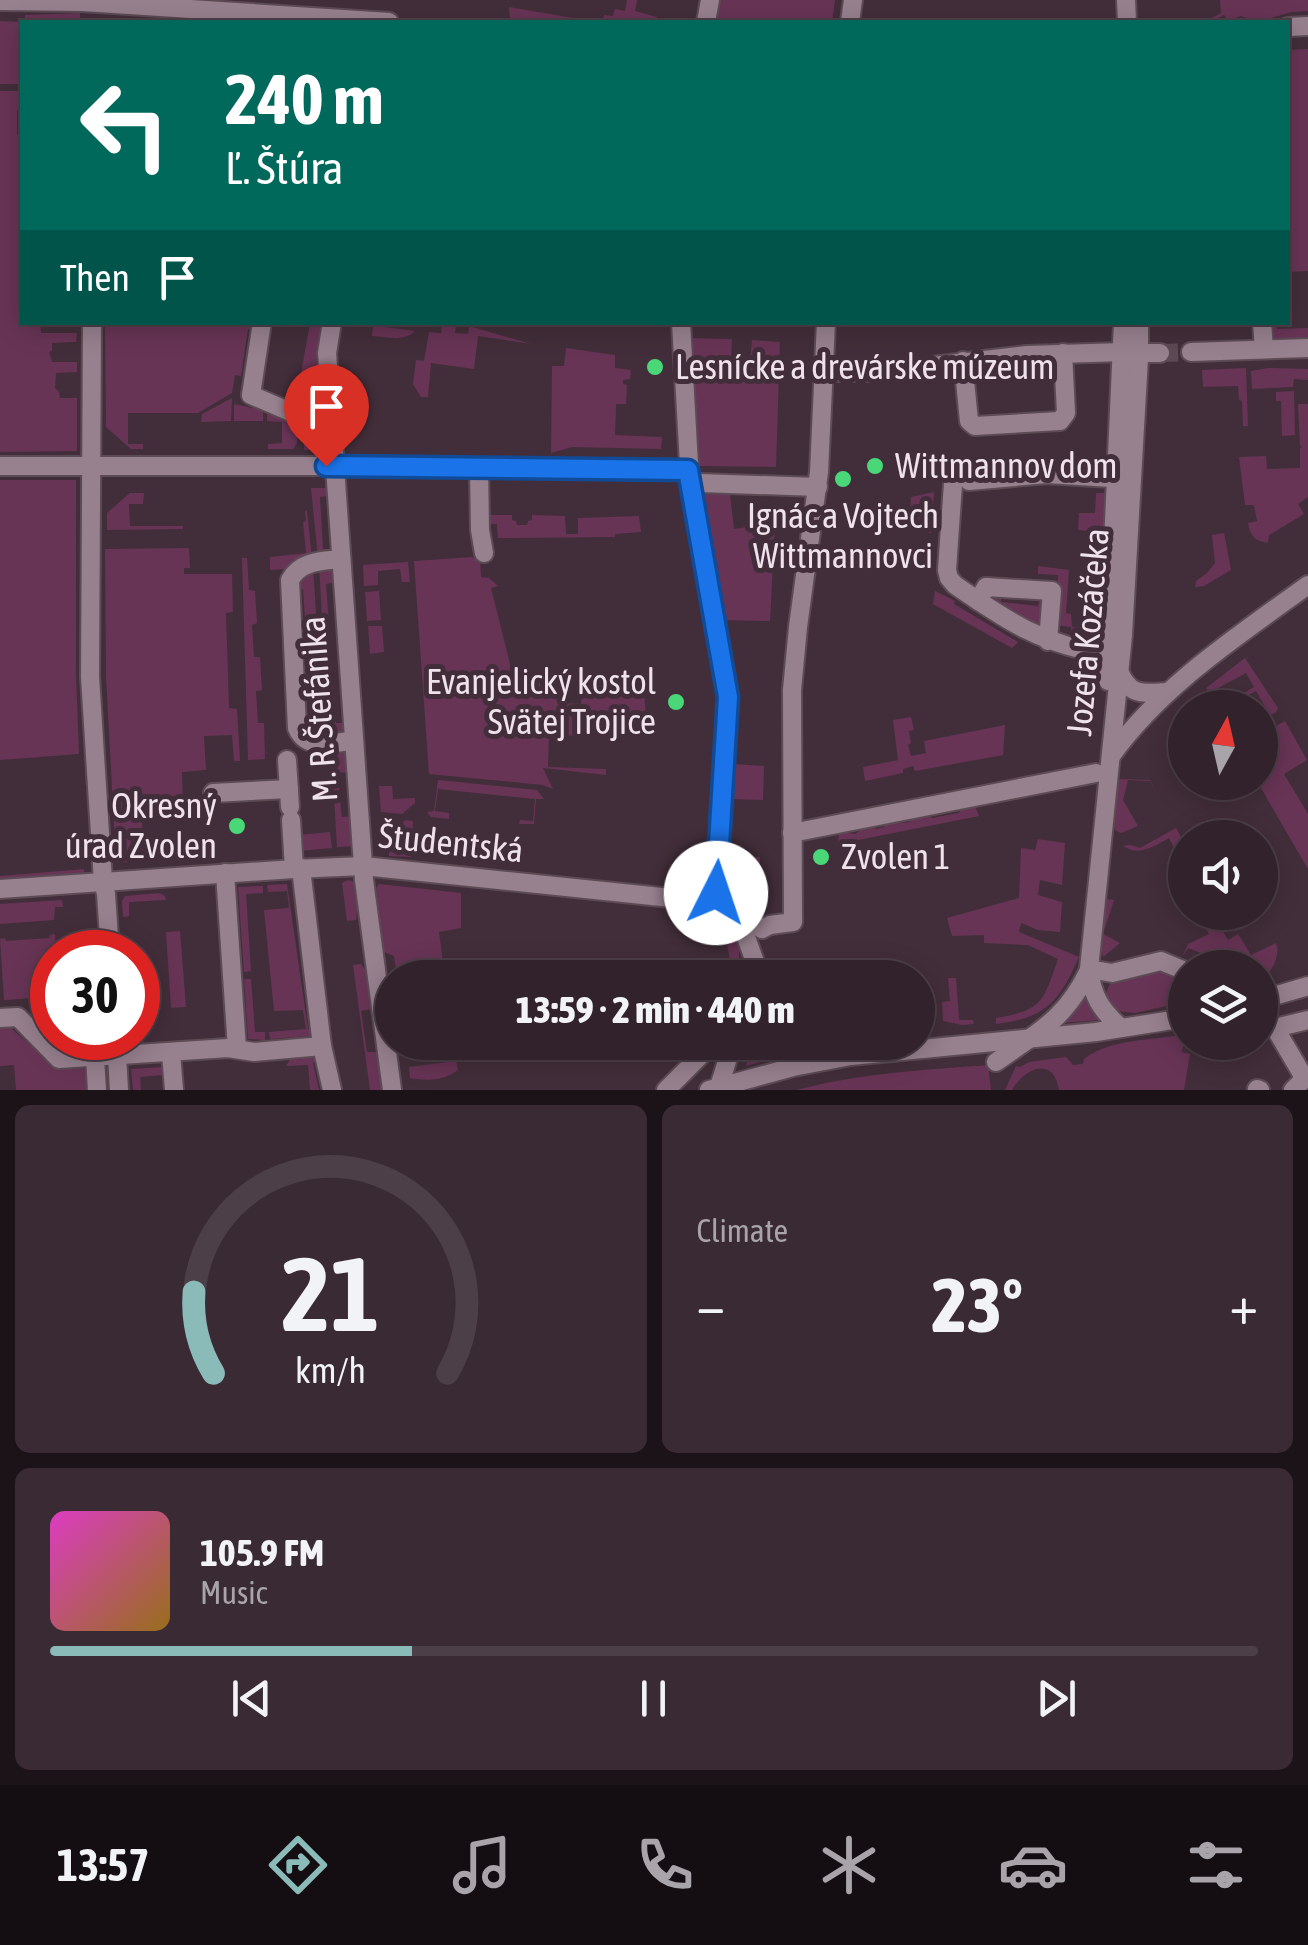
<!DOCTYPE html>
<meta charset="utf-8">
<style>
body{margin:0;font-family:"Asap Condensed",sans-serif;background:#3a2a34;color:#f1f3f6;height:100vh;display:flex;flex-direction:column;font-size:38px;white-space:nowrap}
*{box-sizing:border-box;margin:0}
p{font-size:32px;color:#a8a4a9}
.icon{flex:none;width:55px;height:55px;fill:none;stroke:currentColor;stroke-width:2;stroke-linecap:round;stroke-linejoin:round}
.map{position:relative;height:1090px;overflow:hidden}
.details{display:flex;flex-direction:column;gap:15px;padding:15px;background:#1c1318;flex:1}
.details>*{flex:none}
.top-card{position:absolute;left:20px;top:20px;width:1270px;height:305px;border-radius:0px;box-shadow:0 5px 25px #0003,0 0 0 2px #4d3f48;background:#00695c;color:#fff;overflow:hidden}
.needle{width:65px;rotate:8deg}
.tools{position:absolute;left:1168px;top:690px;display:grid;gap:20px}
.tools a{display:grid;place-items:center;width:110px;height:110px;border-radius:50%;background:#32222c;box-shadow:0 5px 25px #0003,0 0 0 2px #4d3f48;font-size:50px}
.speed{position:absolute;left:30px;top:930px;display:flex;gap:20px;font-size:50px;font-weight:700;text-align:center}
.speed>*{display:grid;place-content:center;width:130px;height:130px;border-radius:50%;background:#32222c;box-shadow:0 5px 25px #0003,0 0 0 2px #4d3f48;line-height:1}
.speed .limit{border:15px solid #d22;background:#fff;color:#111}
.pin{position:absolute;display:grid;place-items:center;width:85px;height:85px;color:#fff;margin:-102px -42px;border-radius:50% 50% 50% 0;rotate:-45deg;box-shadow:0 0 10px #0007}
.pin .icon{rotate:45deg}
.me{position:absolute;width:110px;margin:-55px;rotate:4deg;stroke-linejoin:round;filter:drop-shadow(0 0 8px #0008)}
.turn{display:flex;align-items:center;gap:35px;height:210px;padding:0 40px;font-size:45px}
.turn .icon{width:130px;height:130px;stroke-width:2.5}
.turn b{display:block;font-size:70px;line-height:85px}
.then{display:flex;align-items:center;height:95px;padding:0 40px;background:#0003;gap:20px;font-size:38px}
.big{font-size:75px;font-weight:800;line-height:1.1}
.details .widget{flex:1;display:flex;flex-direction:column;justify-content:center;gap:15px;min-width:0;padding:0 35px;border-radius:15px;background:#3a2a34}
.details .dial{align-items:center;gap:0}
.dial svg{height:260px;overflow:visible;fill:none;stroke:#4d3f48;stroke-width:7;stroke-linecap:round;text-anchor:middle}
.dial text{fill:#f1f3f6;stroke:none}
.song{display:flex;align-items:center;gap:30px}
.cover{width:120px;height:120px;border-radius:15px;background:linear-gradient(135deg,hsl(310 70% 55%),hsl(40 70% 35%))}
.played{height:10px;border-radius:5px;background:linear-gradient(90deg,#8bbbb9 30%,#4d3f48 30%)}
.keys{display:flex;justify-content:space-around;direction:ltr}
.heat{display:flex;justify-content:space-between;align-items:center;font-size:55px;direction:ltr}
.details .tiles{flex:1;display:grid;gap:15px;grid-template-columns:1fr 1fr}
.widget:last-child{grid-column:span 2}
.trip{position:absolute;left:375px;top:960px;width:560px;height:100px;border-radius:50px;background:#32222c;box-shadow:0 5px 25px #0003,0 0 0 2px #4d3f48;font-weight:800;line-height:100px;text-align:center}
.menu{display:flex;height:160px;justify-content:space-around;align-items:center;background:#140e12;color:#a8a4a9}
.menu .icon{width:70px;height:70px}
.menu .on{color:#8bbbb9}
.menu b{font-size:45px;color:#f1f3f6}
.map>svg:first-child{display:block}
.green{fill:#683455}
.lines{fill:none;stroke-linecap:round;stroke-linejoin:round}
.minor-tunnel{stroke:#5c4954;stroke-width:18;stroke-dasharray:18 9;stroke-linecap:butt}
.minor-casing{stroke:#5c4b55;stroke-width:22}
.minor{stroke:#98818f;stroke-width:18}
.route-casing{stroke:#114b97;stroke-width:25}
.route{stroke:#1a73e8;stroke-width:18}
.poi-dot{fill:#49d778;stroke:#422e3a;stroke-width:4}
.labels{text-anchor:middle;stroke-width:10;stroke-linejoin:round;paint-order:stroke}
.poi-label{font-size:35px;fill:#efe2ea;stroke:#422e3a;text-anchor:start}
.street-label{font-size:35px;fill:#efe2ea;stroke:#422e3a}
</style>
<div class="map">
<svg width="1308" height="1090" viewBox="0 0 1308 1090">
<rect width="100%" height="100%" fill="#422e3a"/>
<g class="green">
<polygon points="627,0 637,0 635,11 657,17 656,22 603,22 604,15 613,16 615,9 625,11"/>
<polygon points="720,0 835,0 832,22 716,22"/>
<polygon points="1220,0 1308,0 1308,11 1291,12 1259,22 1240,16 1229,22 1224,15 1210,22 1204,22 1221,13"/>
<polygon points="509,7 573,18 571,22 510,22"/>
<polygon points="80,13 80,22 75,22 74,18 43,18 42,22 22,22 22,84 0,84 0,21 25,22 25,15"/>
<polygon points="1308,49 1308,271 1288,272 1288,50"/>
<polygon points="0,91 22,91 22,110 17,110 17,135 22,136 22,322 40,323 41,333 77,333 76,342 52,343 52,351 49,352 52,362 77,362 77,372 56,373 55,388 59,392 60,398 77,398 77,451 0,452"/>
<polygon points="105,323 258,323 257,330 248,329 241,376 235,375 232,393 198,413 128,413 128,444 143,444 143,449 131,449 106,427"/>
<polygon points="310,323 325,323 320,366 310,367 312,404 322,404 323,408 316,414 303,415 302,368"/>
<path d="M370,323H385V327L415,331C404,342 387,337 372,336L373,325Z"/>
<polygon points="442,323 456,323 455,333 468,334 469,326 531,344 478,336 474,369 431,363 428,397 421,397 413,384 416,360 424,361 429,332 441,333"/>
<polygon points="1268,323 1276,323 1277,329 1308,328 1308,342 1270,342"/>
<polygon points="689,338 732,339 731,362 750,363 752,340 780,342 776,467 697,466"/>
<polygon points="566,348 615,355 615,368 631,370 630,379 623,380 623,384 627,385 626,404 616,404 615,435 662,437 661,449 572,447 551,453 552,366 564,366"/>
<polygon points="1246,368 1248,426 1243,426 1242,401 1239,400 1238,386 1203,387 1202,370"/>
<polygon points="1268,368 1308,369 1308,380 1294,379 1293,387 1252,389 1251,371"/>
<polygon points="1294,391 1295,435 1282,436 1281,401 1276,401 1276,392"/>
<polygon points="232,398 231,421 201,422 202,414"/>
<polygon points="234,404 263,410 263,421 234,421"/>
<path d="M1298,404H1308V497L1298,504L1304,514L1269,535L1268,543C1255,541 1250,536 1248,523L1257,521L1254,505H1245L1239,457L1266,456L1267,469L1300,468V448L1302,447L1300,446Z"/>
<polygon points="267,411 297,420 297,443 293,449 268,449 268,444 282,443 282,422 267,421"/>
<polygon points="304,422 322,432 324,450 304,450"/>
<polygon points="0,480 76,480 76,675 79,754 0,760"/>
<polygon points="311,488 327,488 328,496 320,497 323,549 332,549 318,558"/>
<polygon points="934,492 931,533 914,531 914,527 909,527 911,497"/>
<polygon points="130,493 144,493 143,504 129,504 130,526 183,526 183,529 107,530 107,513"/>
<polygon points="1096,493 1106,493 1103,542 1102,532 1078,530 1079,513 1095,513"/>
<polygon points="701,494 730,494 734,529 775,523 770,621 722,620"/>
<polygon points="305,511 307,511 312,559 287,569 270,570 270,557 306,553 303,522 306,521"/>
<polygon points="486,515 512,515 512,520 516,521 517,525 527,525 528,521 532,520 532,515 565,516 566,534 578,534 578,518 639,516 641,532 615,534 615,537 498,538 497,524 486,524"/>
<polygon points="1224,533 1231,570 1204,586 1195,587 1196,581 1207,573 1215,563 1212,535"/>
<polygon points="189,548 190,568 184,568 184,574 232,574 233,612 226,613 229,708 237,709 240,761 234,761 232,735 204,736 206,770 182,772 183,810 142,812 140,822 142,823 145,853 190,851 190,858 116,863 106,676 105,549"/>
<polygon points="472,557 480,559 481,577 489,578 498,586 491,588 510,664 510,678 563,677 563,703 581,704 582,695 597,695 597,672 643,676 646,720 650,720 649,736 638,737 639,727 618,725 617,737 549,735 548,767 606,769 606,775 543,768 553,789 543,785 429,774 414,561"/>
<polygon points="242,558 247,558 249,590 255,591 257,623 252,625 254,657 260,657 262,690 256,691 258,723 264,723 265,759 248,760"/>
<polygon points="408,562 410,582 402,582 400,569 378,571 378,585 364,586 363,565"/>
<polygon points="319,565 330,567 336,572 337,582 326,584 336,723 346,723 342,732 329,736"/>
<polygon points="1038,566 1069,570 1066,613 1071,614 1072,627 1099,630 1096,640 1074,639 1072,638 1071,627 1055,625 1058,575 1038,574"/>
<polygon points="313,567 324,737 317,737 301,725 312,724 303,589 292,589"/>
<polygon points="379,591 381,620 367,621 365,592"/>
<polygon points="935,591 955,601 954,604 1018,642 1012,648 933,604"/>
<polygon points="1001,593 1001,602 1038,606 1040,597 1047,598 1046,625 1040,627 992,597"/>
<polygon points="368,626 382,626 384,652 370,654"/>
<polygon points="1245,658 1278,708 1276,712 1260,722 1269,714 1256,691 1226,707 1215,706 1217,704 1220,707 1254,687 1246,673 1209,693 1206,688"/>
<polygon points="911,717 914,730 909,731 911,743 908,745 911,756 926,753 924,741 1005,725 1003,755 915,771 913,766 903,769 903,773 865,781 863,767 898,760 893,720"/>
<polygon points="1285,721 1307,760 1284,774 1308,814 1308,869 1258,783 1260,735"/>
<polygon points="331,747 345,750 350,772 338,773 341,812 342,817 353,816 355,846 337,847"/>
<polygon points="733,764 764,766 763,800 732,799"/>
<polygon points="1119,779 1150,780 1159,797 1150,781 1128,780 1123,800 1138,826 1121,833 1116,831 1113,826"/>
<polygon points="438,780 537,790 544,799 536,799 534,824 519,824 520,820 533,821 535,799 438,789 435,811 449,813 449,819 431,817 427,812 434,811"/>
<polygon points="379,786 392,786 393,799 415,798 415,803 402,814 381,812"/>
<polygon points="970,804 975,806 979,816 838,844 839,832 847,830 849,833 855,834 859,831 859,827 873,824 876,829 884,827 885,822 898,819 900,823 909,822 910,817 927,813 932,818 958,813 961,811 962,806"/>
<polygon points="405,820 413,821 411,857 389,856 389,852 398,852 399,841 387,840"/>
<path d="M1176,828L1185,844V888L1177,874L1182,870L1171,850L1174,848L1169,838C1154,846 1139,857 1123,846L1130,845L1140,848Z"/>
<polygon points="330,832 332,848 299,851 298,835"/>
<path d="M1038,839L1065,843L1062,885L1040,880L1038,895L1062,902L1060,932L1038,930L1021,923L1019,932L1079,957C1059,1002 1046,1018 996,1024V1018C1043,1010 1043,1002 1058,959L1028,945L984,943V935L952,936L947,918L1019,898L1021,848L1035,850Z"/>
<path d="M728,856L760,857L759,909C724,904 727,885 728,856Z"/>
<polygon points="84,869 84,875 0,881 0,876"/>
<polygon points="348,880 355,882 359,895 356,920 347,921 342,883"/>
<polygon points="287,884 308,1029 312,1029 310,1036 270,1039 269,1032 306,1029 303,1010 274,1011 264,910 289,908 287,891 268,892 267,885"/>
<polygon points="379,884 461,893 461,928 439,932 445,977 397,977 394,956 384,952 376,888"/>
<polygon points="263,886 263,893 246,894 251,971 244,972 238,887"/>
<polygon points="159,893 165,896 166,900 129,902 129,916 123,917 122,901 125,896"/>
<polygon points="1105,899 1114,900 1103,934 1120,943 1103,957 1101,948"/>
<polygon points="62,900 63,907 55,907 54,920 0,924 0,904"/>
<path d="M1216,920L1228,940L1238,934L1251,955L1276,943C1281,957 1271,973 1260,981V968L1222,967L1224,962L1188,948L1182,957L1188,944L1209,934L1205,926Z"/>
<path d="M729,926C741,944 741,958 736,977H733L724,927Z"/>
<polygon points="180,931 186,1007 171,1008 166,932"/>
<polygon points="55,934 56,952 52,952 52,997 4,1000 0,939 5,938 6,941 49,938 50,935"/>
<polygon points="361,964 369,976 373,1009 361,1011 367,1052 378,1052 383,1090 370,1090 353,965"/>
<path d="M1142,967L1168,970L1185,980V1002L1135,1013L1116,1011L1106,999C1106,977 1124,974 1142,967Z"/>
<polygon points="948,978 956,978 959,1020 973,1020 974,1024 962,1025 943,1021 942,1002 950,1001"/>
<polygon points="244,979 251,979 255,1032 265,1032 265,1040 248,1039"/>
<polygon points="1086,993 1101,1020 1060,1023"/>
<polygon points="0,1022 4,1022 54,1066 102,1064 103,1090 16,1090 14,1065 0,1066"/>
<path d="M1185,1034L1182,1052L1190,1054L1184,1090H1059C1054,1056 1025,1067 1012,1090H1005L1016,1066L1020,1067L1029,1062L1066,1057L1073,1065L1083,1064L1084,1059C1111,1038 1153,1041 1185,1034Z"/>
<polygon points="766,1043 790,1054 746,1066 747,1062"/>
<polygon points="313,1056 319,1060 313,1063 319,1090 310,1090 308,1065 286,1066 291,1058"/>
<path d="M456,1061L458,1070C443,1081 428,1081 410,1078L409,1067Z"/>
<path d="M988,1065L991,1090H797C859,1073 924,1070 988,1065Z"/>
<polygon points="164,1067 163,1075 140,1077 141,1090 133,1090 131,1069"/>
</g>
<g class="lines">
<polyline class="minor-tunnel" points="1160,353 1191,352"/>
<defs>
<g id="minor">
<polyline points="1126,0 1127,22"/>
<polyline points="0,1 83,2 389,22"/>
<polyline points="706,22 710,0"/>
<polyline points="850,22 853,0"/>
<polyline points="1288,27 1308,26"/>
<polyline points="92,322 90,677 103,881 106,894 110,952"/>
<polyline points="262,322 251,395 300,416 331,423"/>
<polyline points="332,322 327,353 364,880 392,1090"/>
<polyline points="681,322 690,483 728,697 716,903"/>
<polyline points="1262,322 1264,349"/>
<polyline points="1191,352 1308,348"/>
<polyline points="1139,353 1160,353"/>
<polyline points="963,361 969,421 975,426 1060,421 1066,413 1063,353"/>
<polyline points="825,372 881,372 1027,355 1123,352"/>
<polyline points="0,466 334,466 688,469"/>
<polyline points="479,468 480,530 484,553"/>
<polyline points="969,481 1047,474 1128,479"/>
<polyline points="700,483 818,487"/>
<path d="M953,484L947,570L949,578L955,585C1007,621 1044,646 1108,654"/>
<path d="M341,559C321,561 300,561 290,580L297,728C306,750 334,744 354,740"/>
<polyline points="978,601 986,587 1052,591 1048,641"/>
<path d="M1119,671C1130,697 1143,693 1167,692"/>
<polyline points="1108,681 1108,654 1123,322"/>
<path d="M1111,756C1162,685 1238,636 1308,585"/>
<polyline points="287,760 290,807"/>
<polyline points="213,793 289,789"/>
<polyline points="291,820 294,869"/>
<polyline points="792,833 1096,773"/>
<polyline points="301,868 322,1046 332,1090"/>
<polyline points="225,873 237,1049"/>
<polyline points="0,889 294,869 363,866 700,901 716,903 762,929"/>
<polyline points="733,915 746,937 755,962"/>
<polyline points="762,929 770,925 793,922 792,690 798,627 819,472 826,322"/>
<polyline points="1089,969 1112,973 1161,961 1185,971"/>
<polyline points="1260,1000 1308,986"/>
<polyline points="1260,1014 1275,1028 1302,1074 1302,1081 1293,1090"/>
<polyline points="0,1018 18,1017 59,1059 228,1048 254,1052 322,1046"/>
<path d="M1121,1028C1101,1010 1092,996 1089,969L1123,635L1139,358V322"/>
<polyline points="1275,1028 1308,1020"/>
<polyline points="116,1038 119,1090"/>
<polyline points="793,1042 836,1054"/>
<polyline points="171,1053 174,1090"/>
<polyline points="95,1058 97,1090"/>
<path d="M996,1062C1038,1032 1066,1019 1089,970"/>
<polyline points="1257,1089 1260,1090"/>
<polyline points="666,1090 714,1042"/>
<polyline points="709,1090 793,1067 851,1056 1096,1032 1185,1018"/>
<polyline points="718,1090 733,1042"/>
</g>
</defs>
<use href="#minor" class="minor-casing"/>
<use href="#minor" class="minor"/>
</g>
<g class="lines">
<defs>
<polyline id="route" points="326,466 688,470 728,697 716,893"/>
</defs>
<use href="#route" class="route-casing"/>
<use href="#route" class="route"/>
</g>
<g class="poi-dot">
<circle cx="655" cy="367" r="10"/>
<circle cx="875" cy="466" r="10"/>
<circle cx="843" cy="479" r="10"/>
<circle cx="676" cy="702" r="10"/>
<circle cx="237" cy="826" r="10"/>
<circle cx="821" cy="857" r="10"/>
</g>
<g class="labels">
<g class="poi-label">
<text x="675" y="379">Lesnícke a drevárske múzeum</text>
<text x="895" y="478">Wittmannov dom</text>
<text x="843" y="528" text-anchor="middle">Ignác a Vojtech<tspan x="843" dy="40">Wittmannovci</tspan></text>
<text x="656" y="694" text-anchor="end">Evanjelický kostol<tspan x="656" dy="40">Svätej Trojice</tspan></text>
<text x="217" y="818" text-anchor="end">Okresný<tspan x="217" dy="40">úrad Zvolen</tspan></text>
<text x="841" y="869">Zvolen 1</text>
</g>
<g class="street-label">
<text transform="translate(1088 632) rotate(-85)" y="12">Jozefa Kozáčeka</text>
<text transform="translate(319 709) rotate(-94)" y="12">M. R. Štefánika</text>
<text transform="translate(451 843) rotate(6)" y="12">Študentská</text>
</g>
</g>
</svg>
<div class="tools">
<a><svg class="needle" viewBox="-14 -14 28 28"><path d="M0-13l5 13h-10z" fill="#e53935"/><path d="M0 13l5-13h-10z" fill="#a8a4a9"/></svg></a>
<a><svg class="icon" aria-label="sound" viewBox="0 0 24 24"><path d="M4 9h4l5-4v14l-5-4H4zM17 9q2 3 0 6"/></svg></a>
<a><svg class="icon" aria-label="layers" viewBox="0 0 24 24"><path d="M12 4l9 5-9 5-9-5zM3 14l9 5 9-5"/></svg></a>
</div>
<div class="speed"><div class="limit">30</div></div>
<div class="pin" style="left:326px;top:466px;background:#d93025"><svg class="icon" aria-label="arrive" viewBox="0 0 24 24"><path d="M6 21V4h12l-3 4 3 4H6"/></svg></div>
<svg class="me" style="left:716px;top:893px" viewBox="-20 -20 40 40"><circle r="19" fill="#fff"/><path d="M0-13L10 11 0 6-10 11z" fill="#1a73e8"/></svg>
<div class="trip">13:59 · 2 min · 440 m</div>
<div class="top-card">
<div class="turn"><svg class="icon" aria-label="left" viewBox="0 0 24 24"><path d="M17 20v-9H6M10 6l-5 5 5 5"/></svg><div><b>240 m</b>Ľ. Štúra</div></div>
<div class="then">Then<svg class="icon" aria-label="arrive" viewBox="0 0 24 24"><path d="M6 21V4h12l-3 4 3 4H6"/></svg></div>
</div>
</div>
<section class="details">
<div class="tiles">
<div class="widget dial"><svg viewBox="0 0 100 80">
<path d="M14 69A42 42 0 1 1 86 69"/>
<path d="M14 69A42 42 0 0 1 8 44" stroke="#8bbbb9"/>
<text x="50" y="56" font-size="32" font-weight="700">21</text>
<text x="50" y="72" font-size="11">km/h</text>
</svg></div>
<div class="widget"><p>Climate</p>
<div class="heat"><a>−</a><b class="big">23°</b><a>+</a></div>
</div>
<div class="widget">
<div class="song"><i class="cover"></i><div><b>105.9 FM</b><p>Music</p></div></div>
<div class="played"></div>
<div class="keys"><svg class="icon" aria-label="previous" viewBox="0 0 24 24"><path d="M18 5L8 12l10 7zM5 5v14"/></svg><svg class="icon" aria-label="pause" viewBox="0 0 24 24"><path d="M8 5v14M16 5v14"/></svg><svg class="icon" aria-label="next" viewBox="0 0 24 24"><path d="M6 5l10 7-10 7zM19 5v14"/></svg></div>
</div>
</div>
</section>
<nav class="menu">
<b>13:57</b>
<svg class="icon on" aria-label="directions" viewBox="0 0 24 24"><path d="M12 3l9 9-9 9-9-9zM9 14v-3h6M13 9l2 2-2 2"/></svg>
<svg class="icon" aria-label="music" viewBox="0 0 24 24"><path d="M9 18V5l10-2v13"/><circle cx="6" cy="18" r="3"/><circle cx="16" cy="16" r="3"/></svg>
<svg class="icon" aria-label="phone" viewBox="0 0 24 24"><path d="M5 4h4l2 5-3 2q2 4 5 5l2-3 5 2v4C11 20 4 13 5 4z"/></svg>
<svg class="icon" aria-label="climate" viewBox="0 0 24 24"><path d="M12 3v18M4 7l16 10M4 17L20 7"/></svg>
<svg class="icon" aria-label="car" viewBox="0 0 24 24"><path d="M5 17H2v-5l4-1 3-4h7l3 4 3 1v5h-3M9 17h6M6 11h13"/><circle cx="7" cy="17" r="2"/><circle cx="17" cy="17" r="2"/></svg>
<svg class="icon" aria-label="filters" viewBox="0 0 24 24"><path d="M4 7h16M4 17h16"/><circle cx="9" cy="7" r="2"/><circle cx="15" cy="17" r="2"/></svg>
</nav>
